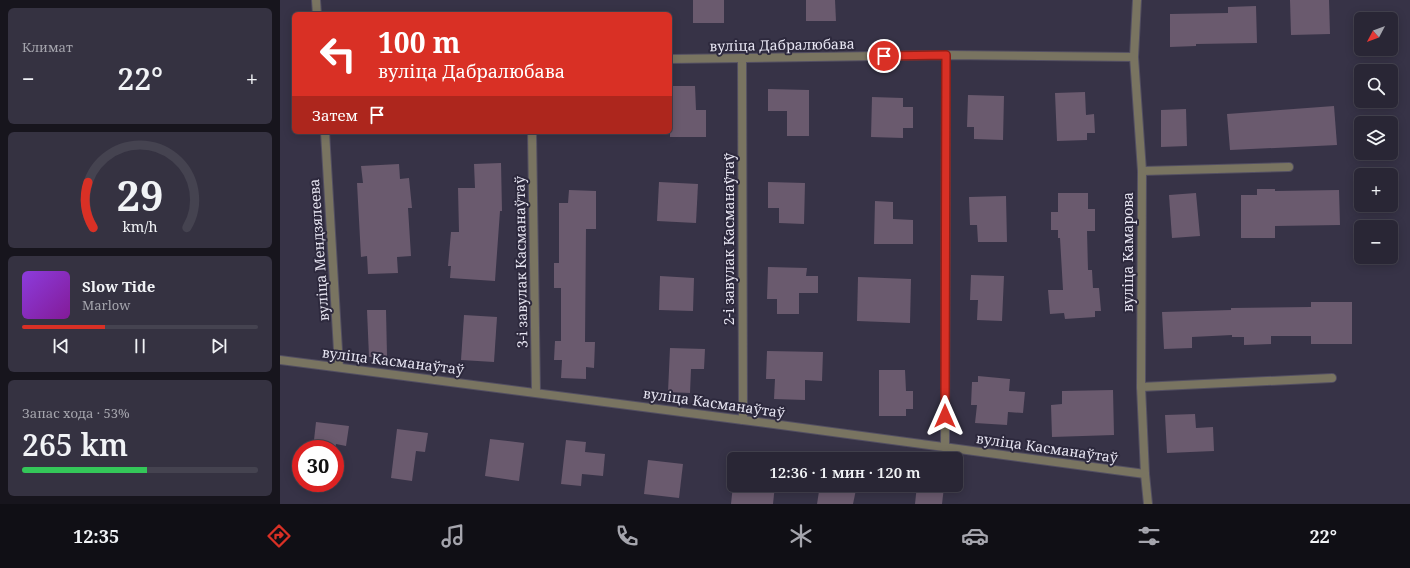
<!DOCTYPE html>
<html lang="ru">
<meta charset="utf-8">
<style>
body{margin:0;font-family:"Noto Serif",serif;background:#353241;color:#f1f3f6;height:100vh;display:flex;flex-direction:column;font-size:15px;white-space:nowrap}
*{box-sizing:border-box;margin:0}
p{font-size:13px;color:#a5a5ad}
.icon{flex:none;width:22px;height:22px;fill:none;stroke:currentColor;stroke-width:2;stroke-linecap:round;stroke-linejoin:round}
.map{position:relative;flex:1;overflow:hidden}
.panel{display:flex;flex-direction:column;gap:8px;padding:8px;background:#17151d;width:280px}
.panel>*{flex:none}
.guide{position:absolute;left:12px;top:12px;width:380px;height:122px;border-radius:6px;box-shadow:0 2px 10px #0003,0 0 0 1px #454350;background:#d93025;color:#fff;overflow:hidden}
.needle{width:26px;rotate:229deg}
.buttons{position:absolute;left:1074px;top:12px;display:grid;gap:8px}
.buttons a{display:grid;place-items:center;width:44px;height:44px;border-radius:6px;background:#292635;box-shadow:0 2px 10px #0003,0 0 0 1px #454350;font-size:20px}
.speed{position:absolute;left:12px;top:440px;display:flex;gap:8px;font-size:20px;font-weight:700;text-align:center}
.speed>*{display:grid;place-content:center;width:52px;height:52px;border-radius:50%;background:#292635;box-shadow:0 2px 10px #0003,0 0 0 1px #454350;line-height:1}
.speed .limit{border:6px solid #d22;background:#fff;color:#111}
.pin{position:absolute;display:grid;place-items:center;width:34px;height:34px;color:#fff;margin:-17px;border:2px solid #fff;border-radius:50%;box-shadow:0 1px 4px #0007}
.me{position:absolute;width:44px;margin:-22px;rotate:0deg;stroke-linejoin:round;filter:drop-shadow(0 0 3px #0008)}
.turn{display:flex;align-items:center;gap:14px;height:84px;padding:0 20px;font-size:18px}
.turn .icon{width:52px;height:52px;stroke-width:2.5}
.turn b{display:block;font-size:28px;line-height:34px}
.then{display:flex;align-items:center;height:38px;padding:0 20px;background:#0003;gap:8px;font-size:15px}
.big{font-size:30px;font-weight:600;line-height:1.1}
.panel .tile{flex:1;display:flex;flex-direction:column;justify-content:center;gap:6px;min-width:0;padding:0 14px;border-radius:6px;background:#353241}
.panel .dial{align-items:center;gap:0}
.dial svg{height:104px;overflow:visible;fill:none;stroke:#454350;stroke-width:7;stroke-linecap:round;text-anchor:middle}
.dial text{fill:#f1f3f6;stroke:none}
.song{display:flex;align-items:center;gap:12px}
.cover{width:48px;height:48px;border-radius:6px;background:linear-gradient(135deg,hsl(270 70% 55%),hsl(290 70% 35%))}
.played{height:4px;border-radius:2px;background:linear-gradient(90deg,#d93025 35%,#454350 35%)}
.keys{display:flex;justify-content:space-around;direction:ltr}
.heat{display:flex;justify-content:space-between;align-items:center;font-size:22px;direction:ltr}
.charge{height:6px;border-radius:3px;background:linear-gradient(90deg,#34c759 53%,#454350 0)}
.trip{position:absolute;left:447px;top:452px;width:236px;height:40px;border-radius:6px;background:#292635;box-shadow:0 2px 10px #0003,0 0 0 1px #454350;font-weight:600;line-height:40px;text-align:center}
.tabs{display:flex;height:64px;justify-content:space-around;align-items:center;background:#100f15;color:#a5a5ad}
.tabs .icon{width:28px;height:28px}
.tabs .active{color:#d93025}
.tabs b{font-size:18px;color:#f1f3f6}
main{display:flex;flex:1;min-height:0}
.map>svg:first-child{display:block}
.building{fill:#6a5a6e}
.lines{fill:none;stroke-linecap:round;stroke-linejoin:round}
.lane-casing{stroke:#534f62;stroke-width:10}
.street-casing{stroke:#534f62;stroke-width:10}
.lane{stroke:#797461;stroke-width:8}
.street{stroke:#797461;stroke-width:8}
.route-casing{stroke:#8d1f18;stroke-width:10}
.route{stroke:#d93025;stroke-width:7}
.labels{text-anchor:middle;stroke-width:4;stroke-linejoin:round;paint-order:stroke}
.street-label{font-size:14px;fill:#e6e4f1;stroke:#2d293d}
</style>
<main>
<section class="panel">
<div class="tile"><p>Климат</p>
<div class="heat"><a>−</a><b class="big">22°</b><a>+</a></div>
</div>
<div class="tile dial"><svg viewBox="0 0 100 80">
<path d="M14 69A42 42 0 1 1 86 69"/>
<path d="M14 69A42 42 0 0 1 10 34" stroke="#d93025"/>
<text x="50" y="56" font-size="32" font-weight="700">29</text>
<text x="50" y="72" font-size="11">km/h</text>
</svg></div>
<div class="tile">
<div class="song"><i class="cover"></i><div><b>Slow Tide</b><p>Marlow</p></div></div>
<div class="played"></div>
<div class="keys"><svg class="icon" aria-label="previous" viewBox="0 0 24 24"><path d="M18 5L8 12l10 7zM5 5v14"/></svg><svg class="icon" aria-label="pause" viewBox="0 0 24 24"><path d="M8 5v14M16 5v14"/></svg><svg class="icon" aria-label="next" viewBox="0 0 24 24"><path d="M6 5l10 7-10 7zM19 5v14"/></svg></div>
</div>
<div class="tile"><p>Запас хода · 53%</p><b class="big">265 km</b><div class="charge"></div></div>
</section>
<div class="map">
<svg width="1130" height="504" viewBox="0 0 1130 504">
<rect width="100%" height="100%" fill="#373347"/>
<g class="building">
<rect x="413" y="0" width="31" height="23"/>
<polygon points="526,0 555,0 556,21 526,21"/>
<polygon points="1010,0 1049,0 1050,34 1011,35"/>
<polygon points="976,6 977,43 916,44 916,46 890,47 890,14 948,13 948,7"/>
<polygon points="390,86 415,86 416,110 426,110 426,137 390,137"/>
<polygon points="488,89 529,90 529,136 507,136 507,111 488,111"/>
<polygon points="805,92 806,115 814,114 815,133 807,133 807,140 777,141 775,93"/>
<polygon points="688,95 724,96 723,140 694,139 694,127 687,127"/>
<polygon points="592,97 623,98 623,107 633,107 633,128 623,128 623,138 591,137"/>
<polygon points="1054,106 1057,145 950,150 947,114"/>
<polygon points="906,109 907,146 881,147 881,110"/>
<polygon points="221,163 222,211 220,211 215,281 170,278 171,266 168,266 171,232 179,232 178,188 195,188 194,164"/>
<polygon points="119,164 120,179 129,178 132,208 128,208 131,256 117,257 118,273 88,274 87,256 81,257 77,183 83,183 81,166"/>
<polygon points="379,182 418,184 416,223 377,221"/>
<polygon points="488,182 525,183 524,224 499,223 499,208 488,208"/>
<polygon points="977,189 995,189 995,191 1059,190 1060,225 995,226 995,238 961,238 961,195 977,195"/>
<polygon points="289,190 316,191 316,229 306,229 305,342 315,342 314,368 306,367 306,379 281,378 282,360 274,360 275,341 281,341 281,288 274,288 274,263 279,263 279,203 288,203"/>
<polygon points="778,193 808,193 808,209 815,209 815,231 807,231 808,270 812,270 813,288 819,288 821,311 815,311 815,317 785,319 784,313 770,314 768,290 783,290 780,238 778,238 778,230 771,230 771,212 778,212"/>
<polygon points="916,193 920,236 892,238 889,195"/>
<polygon points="726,196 727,242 698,242 697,225 690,225 689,197"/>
<polygon points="595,201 613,202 613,219 633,220 633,244 594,244"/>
<polygon points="488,267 527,268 526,276 538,276 538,293 519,293 519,314 497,314 497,299 487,299"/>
<polygon points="691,275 724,276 722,321 697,320 698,300 690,300"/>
<polygon points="380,276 414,278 413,311 379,310"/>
<polygon points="578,277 631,279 630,323 577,321"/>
<polygon points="1031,302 1072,302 1072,344 1031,344 1031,336 991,336 991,344 964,345 964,337 952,337 952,335 912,337 912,348 884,349 882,312 951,310 951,308 1031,307"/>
<polygon points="87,310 106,310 107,356 89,357"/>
<polygon points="184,315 217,317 214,362 181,360"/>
<polygon points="390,348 425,349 424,369 411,369 410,393 388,392"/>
<polygon points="487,351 543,352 542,381 525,380 525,400 494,399 495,379 486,379"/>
<polygon points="599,370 625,370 626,391 633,391 633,409 626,409 626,416 599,416"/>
<polygon points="698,376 730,379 729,391 745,392 743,413 728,412 727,425 695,423 697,405 691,405 692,382 698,382"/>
<polygon points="833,390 834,435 772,437 771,405 782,404 782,391"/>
<polygon points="915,414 916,428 933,427 934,451 887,453 885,415"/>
<polygon points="36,422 69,426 66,446 56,444 55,449 33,449"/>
<polygon points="117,429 148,433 145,452 136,451 132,481 111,478"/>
<polygon points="210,439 244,443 239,481 205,476"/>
<polygon points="286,440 306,442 305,452 325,454 323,476 302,474 301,486 281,484"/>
<polygon points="368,460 403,464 399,498 364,494"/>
<polygon points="453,485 495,485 493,504 451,504"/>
<polygon points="540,485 577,485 573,504 537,504"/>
<polygon points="637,485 664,487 662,504 635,504"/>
</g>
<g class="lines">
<defs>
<g id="lane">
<polyline points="862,171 1009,167"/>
<polyline points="861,387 1052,378"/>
</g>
<g id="street">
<polyline points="36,0 37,14"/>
<polyline points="857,0 854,57 862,171 861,387 865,474 868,504"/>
<polyline points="462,58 463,420"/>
<polyline points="390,59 666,55 854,57"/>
<polyline points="45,132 59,367"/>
<polyline points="252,132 256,392"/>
<polyline points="0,360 463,420 865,474"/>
<polyline points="665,447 666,55"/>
</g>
</defs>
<use href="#lane" class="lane-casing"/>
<use href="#street" class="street-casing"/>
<use href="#lane" class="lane"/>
<use href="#street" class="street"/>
</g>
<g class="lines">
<defs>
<polyline id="route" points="604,56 666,55 665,416"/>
</defs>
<use href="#route" class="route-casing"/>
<use href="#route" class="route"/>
</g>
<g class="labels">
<g class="street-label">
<text transform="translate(502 45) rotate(-1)" y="5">вуліца Дабралюбава</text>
<text transform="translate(449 239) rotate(-90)" y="5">2-і завулак Касманаўтаў</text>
<text transform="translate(39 250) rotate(-94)" y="5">вуліца Мендзялеева</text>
<text transform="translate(848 252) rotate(-90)" y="5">вуліца Камарова</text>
<text transform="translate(241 262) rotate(-91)" y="5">3-і завулак Касманаўтаў</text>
<text transform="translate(113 361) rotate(7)" y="5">вуліца Касманаўтаў</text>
<text transform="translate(434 403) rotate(8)" y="5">вуліца Касманаўтаў</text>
<text transform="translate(767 448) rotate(8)" y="5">вуліца Касманаўтаў</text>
</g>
</g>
</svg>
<div class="buttons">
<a><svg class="needle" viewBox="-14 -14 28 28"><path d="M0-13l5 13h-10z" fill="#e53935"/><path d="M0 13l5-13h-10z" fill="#a5a5ad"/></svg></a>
<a><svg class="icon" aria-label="search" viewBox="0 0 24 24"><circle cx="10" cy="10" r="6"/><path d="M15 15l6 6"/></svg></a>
<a><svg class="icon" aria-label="layers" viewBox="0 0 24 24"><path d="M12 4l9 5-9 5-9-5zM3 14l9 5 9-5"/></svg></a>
<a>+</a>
<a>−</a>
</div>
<div class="speed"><div class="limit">30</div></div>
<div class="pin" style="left:604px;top:56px;background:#d93025"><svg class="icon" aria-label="arrive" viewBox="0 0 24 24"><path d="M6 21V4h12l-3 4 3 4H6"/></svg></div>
<svg class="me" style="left:665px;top:416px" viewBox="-20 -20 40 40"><path d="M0-17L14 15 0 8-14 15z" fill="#d93025" stroke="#fff" stroke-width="4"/></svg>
<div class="trip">12:36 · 1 мин · 120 m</div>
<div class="guide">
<div class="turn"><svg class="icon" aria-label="left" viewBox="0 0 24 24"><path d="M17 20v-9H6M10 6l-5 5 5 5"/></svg><div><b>100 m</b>вуліца Дабралюбава</div></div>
<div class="then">Затем<svg class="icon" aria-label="arrive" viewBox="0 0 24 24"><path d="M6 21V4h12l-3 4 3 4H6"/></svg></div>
</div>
</div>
</main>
<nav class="tabs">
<b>12:35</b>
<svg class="icon active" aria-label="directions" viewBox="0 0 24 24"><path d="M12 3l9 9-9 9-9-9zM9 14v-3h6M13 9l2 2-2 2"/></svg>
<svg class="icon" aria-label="music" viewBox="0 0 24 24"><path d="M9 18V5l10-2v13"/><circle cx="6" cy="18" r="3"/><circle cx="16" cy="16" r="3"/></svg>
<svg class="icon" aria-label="phone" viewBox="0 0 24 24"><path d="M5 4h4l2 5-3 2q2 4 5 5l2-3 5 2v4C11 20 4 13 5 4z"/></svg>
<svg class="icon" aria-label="climate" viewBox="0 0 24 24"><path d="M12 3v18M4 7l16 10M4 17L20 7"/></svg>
<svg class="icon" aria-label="car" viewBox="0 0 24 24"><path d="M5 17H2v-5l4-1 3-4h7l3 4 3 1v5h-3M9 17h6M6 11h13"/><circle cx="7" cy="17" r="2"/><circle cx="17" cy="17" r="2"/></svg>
<svg class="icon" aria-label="filters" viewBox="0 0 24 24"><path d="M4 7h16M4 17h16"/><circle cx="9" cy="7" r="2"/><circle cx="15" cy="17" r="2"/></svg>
<b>22°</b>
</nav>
